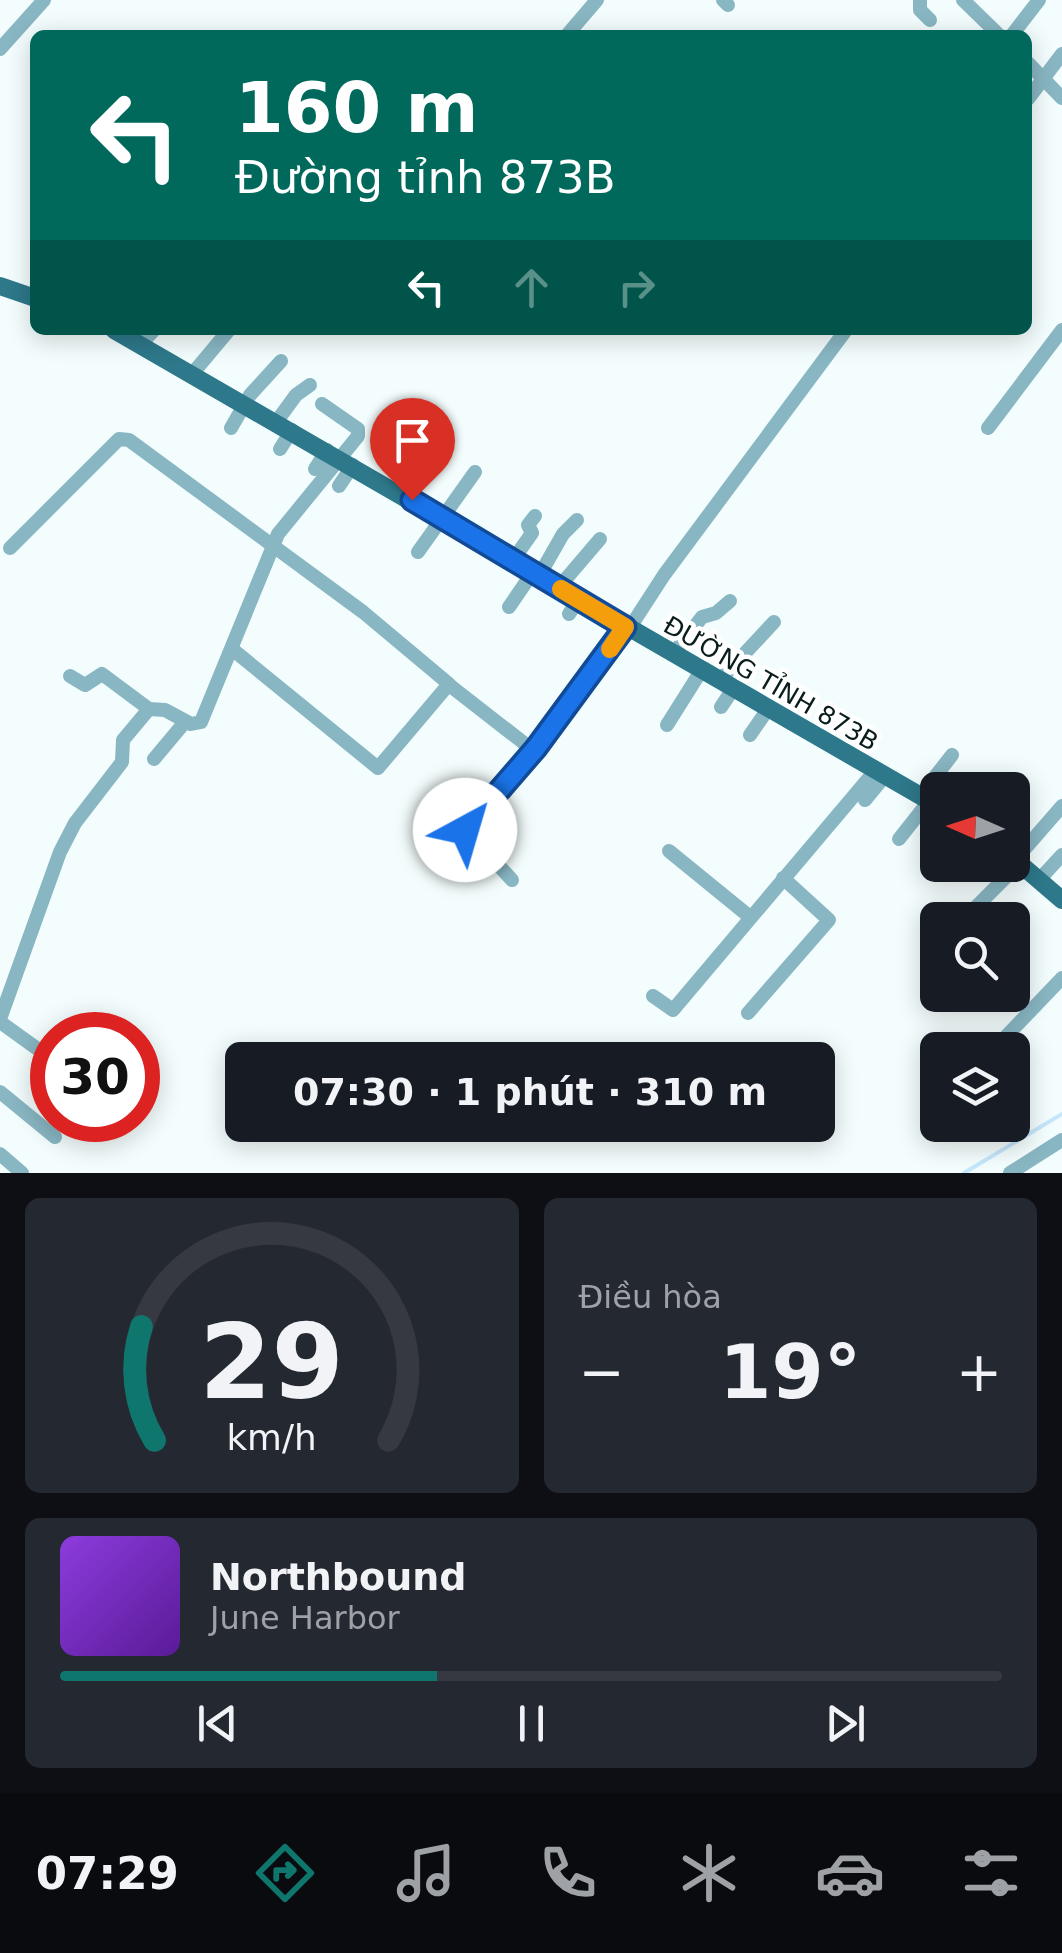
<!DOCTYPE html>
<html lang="vi">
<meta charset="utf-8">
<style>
body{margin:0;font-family:"DejaVu Sans",sans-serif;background:#242831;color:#f1f3f6;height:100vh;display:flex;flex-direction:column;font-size:38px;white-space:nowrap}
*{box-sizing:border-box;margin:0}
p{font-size:32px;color:#9ea1a6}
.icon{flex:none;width:55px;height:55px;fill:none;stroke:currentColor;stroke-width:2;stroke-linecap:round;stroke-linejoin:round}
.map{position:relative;height:1173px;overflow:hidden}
.sheet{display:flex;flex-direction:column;gap:25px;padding:25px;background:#0d0f14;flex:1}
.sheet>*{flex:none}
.top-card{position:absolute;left:30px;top:30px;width:1002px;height:305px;border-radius:15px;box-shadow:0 5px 25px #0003;background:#00695c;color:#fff;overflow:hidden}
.needle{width:65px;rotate:273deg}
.tools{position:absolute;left:920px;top:772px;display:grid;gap:20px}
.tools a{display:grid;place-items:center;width:110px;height:110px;border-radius:15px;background:#171b24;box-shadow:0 5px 25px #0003;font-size:50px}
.speed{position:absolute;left:30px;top:1012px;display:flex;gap:20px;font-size:50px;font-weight:700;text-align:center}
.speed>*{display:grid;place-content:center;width:130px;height:130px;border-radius:50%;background:#171b24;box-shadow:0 5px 25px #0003;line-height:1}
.speed .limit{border:15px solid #d22;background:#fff;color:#111}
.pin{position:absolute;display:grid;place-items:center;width:85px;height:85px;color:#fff;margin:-102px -42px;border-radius:50% 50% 50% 0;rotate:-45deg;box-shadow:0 0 10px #0007}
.pin .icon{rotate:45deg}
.me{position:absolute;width:110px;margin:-55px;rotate:39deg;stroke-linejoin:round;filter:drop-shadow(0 0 8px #0008)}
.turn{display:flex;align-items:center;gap:35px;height:210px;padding:0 40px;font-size:45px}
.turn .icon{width:130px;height:130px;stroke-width:2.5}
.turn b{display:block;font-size:70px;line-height:85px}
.lanes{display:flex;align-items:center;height:95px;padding:0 40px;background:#0003;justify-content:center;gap:50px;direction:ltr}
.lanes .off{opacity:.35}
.big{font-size:75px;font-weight:700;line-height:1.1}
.sheet .widget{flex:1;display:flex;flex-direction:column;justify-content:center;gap:15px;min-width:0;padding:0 35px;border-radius:15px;background:#242831}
.sheet .dial{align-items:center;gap:0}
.dial svg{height:260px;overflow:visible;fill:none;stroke:#363941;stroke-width:7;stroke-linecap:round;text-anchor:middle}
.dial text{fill:#f1f3f6;stroke:none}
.song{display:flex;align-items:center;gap:30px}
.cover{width:120px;height:120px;border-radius:15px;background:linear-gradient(135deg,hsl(270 70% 55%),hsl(270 70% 35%))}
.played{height:10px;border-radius:5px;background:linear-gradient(90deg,#0f766e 40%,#363941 40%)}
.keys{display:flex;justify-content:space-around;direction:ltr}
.heat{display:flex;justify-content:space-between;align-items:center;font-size:55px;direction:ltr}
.sheet .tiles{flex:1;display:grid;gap:25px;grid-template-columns:1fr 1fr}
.widget:last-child{grid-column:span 2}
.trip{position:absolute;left:225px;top:1042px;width:610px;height:100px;border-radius:15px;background:#171b24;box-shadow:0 5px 25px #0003;font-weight:700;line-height:100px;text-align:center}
.tab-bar{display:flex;height:160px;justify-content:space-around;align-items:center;background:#090b0e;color:#9ea1a6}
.tab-bar .icon{width:70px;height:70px}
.tab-bar .selected{color:#0f766e}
.tab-bar b{font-size:45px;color:#f1f3f6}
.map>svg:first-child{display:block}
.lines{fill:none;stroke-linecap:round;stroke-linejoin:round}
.stream{stroke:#c5e6fb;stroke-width:4}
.minor{stroke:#88b6c2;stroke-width:14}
.major{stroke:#2d788a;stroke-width:18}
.route-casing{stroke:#114b97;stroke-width:25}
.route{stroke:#1a73e8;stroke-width:18}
.slow{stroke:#f59e0b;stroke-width:18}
.labels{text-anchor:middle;stroke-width:9;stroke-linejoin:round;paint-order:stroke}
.street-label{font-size:25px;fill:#0a1c1c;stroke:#fff}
</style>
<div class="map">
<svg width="1062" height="1173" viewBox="0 0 1062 1173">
<rect width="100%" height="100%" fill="#f4fdfd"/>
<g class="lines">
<polyline class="stream" points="964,1173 1062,1114"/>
<g class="minor">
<polyline points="723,0 728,5"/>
<polyline points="920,0 920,10 930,20"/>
<polyline points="963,0 999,35"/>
<polyline points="567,35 597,0"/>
<polyline points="1012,35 1039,0"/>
<polyline points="0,49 44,0"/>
<polyline points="1028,63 1062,98"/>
<polyline points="1028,99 1062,54"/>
<polyline points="142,343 154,330"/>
<polyline points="193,373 229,330"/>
<polyline points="277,421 296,395 310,385"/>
<polyline points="231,428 250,395 281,361"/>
<polyline points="988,428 1062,330"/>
<polyline points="280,449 292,430"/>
<polyline points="315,469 327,450"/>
<polyline points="339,486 353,465"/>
<polyline points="10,548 119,439 129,440 363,612 449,684 378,768 232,649"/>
<polyline points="418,552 475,472"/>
<polyline points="513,560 532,533 528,525 535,516"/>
<polyline points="539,576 563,534 577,520"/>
<polyline points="559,587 600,539"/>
<polyline points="509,607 533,572"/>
<polyline points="569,614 579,599"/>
<polyline points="629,629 664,575 846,330"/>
<polyline points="673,654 702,617 716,613 730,601"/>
<polyline points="70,676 85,685 102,674 149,709"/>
<polyline points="719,681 774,622"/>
<polyline points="448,684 534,751"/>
<polyline points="721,707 733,689"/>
<polyline points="667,725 701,671"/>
<polyline points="750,735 768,709"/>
<polyline points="154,759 185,722"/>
<polyline points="920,796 952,755"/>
<polyline points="865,800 884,777"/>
<polyline points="899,839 929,801"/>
<polyline points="669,851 750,917"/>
<polyline points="1016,859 1062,806"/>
<polyline points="950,865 955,870"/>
<polyline points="512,880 465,829 536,748 625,627"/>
<polyline points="1039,880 1062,855"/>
<polyline points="963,920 1020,863"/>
<polyline points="1012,995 1029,1011"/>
<polyline points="653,996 673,1010 874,772"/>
<polyline points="748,1013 829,920 783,878"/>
<polyline points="0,1019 60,852 75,823 122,762 123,740 149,709 165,710 191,724 201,722 278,534 358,436 358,429 322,404"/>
<polyline points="0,1022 46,1055 52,1052"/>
<polyline points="64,1035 69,1027"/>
<polyline points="993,1050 1062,978"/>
<polyline points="0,1092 55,1137"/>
<polyline points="937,1106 938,1106"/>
<polyline points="0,1154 22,1173"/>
<polyline points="1010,1173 1062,1140"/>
</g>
<g class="major">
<polyline points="0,286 35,298"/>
<polyline points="114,330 938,806"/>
<polyline points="1012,857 1062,900"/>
</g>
</g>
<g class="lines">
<defs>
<polyline id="route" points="412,500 625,627 536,748 465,830"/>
</defs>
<use href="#route" class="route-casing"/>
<use href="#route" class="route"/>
<polyline class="slow" points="561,589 625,627 610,649"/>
</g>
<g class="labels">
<g class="street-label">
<text transform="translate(771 683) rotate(30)" y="9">ĐƯỜNG TỈNH 873B</text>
</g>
</g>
</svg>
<div class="tools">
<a><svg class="needle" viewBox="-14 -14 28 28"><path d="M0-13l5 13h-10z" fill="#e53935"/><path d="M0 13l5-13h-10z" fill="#9ea1a6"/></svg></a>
<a><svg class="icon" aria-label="search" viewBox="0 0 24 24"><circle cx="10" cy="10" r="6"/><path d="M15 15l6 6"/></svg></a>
<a><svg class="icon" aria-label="layers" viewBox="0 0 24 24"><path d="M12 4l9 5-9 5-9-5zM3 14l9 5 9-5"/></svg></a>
</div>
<div class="speed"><div class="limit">30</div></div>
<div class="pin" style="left:412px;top:500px;background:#d93025"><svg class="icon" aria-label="arrive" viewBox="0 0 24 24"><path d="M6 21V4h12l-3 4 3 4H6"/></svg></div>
<svg class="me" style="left:465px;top:830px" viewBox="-20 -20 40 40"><circle r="19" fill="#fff"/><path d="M0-13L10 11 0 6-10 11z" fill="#1a73e8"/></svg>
<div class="trip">07:30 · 1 phút · 310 m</div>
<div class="top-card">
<div class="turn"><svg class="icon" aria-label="left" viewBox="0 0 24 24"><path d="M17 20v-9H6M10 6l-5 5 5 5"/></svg><div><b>160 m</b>Đường tỉnh 873B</div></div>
<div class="lanes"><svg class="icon" aria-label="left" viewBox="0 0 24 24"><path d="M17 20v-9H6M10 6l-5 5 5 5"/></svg><svg class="icon off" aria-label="ahead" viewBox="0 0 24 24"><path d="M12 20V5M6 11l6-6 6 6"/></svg><svg class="icon off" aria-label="right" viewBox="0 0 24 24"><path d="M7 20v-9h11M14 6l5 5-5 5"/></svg></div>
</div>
</div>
<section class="sheet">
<div class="tiles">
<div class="widget dial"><svg viewBox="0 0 100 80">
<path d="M14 69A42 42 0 1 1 86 69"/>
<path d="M14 69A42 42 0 0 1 10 34" stroke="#0f766e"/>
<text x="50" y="56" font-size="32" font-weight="700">29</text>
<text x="50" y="72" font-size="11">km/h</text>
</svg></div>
<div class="widget"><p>Điều hòa</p>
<div class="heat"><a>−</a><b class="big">19°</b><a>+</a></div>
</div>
<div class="widget">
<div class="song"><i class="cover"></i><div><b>Northbound</b><p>June Harbor</p></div></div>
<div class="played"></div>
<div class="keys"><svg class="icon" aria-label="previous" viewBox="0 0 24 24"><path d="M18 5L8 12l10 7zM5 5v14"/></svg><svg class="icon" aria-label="pause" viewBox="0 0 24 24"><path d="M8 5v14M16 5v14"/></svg><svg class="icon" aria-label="next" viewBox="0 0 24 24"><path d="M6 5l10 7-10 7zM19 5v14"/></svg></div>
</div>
</div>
</section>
<nav class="tab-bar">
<b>07:29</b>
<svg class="icon selected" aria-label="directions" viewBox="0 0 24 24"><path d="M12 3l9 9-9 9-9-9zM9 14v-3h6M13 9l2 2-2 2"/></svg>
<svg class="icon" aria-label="music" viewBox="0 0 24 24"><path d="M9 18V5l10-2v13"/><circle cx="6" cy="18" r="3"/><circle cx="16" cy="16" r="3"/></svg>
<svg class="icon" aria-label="phone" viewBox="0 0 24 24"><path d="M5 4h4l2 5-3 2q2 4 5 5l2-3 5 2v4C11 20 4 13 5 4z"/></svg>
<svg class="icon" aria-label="climate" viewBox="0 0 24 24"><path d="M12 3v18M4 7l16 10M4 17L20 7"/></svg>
<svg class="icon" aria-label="car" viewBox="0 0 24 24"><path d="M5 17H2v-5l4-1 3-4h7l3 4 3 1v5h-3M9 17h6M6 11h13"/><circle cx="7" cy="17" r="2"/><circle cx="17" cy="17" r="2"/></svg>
<svg class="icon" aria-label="filters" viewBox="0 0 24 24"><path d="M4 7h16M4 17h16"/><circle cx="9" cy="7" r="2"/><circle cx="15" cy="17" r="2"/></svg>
</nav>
